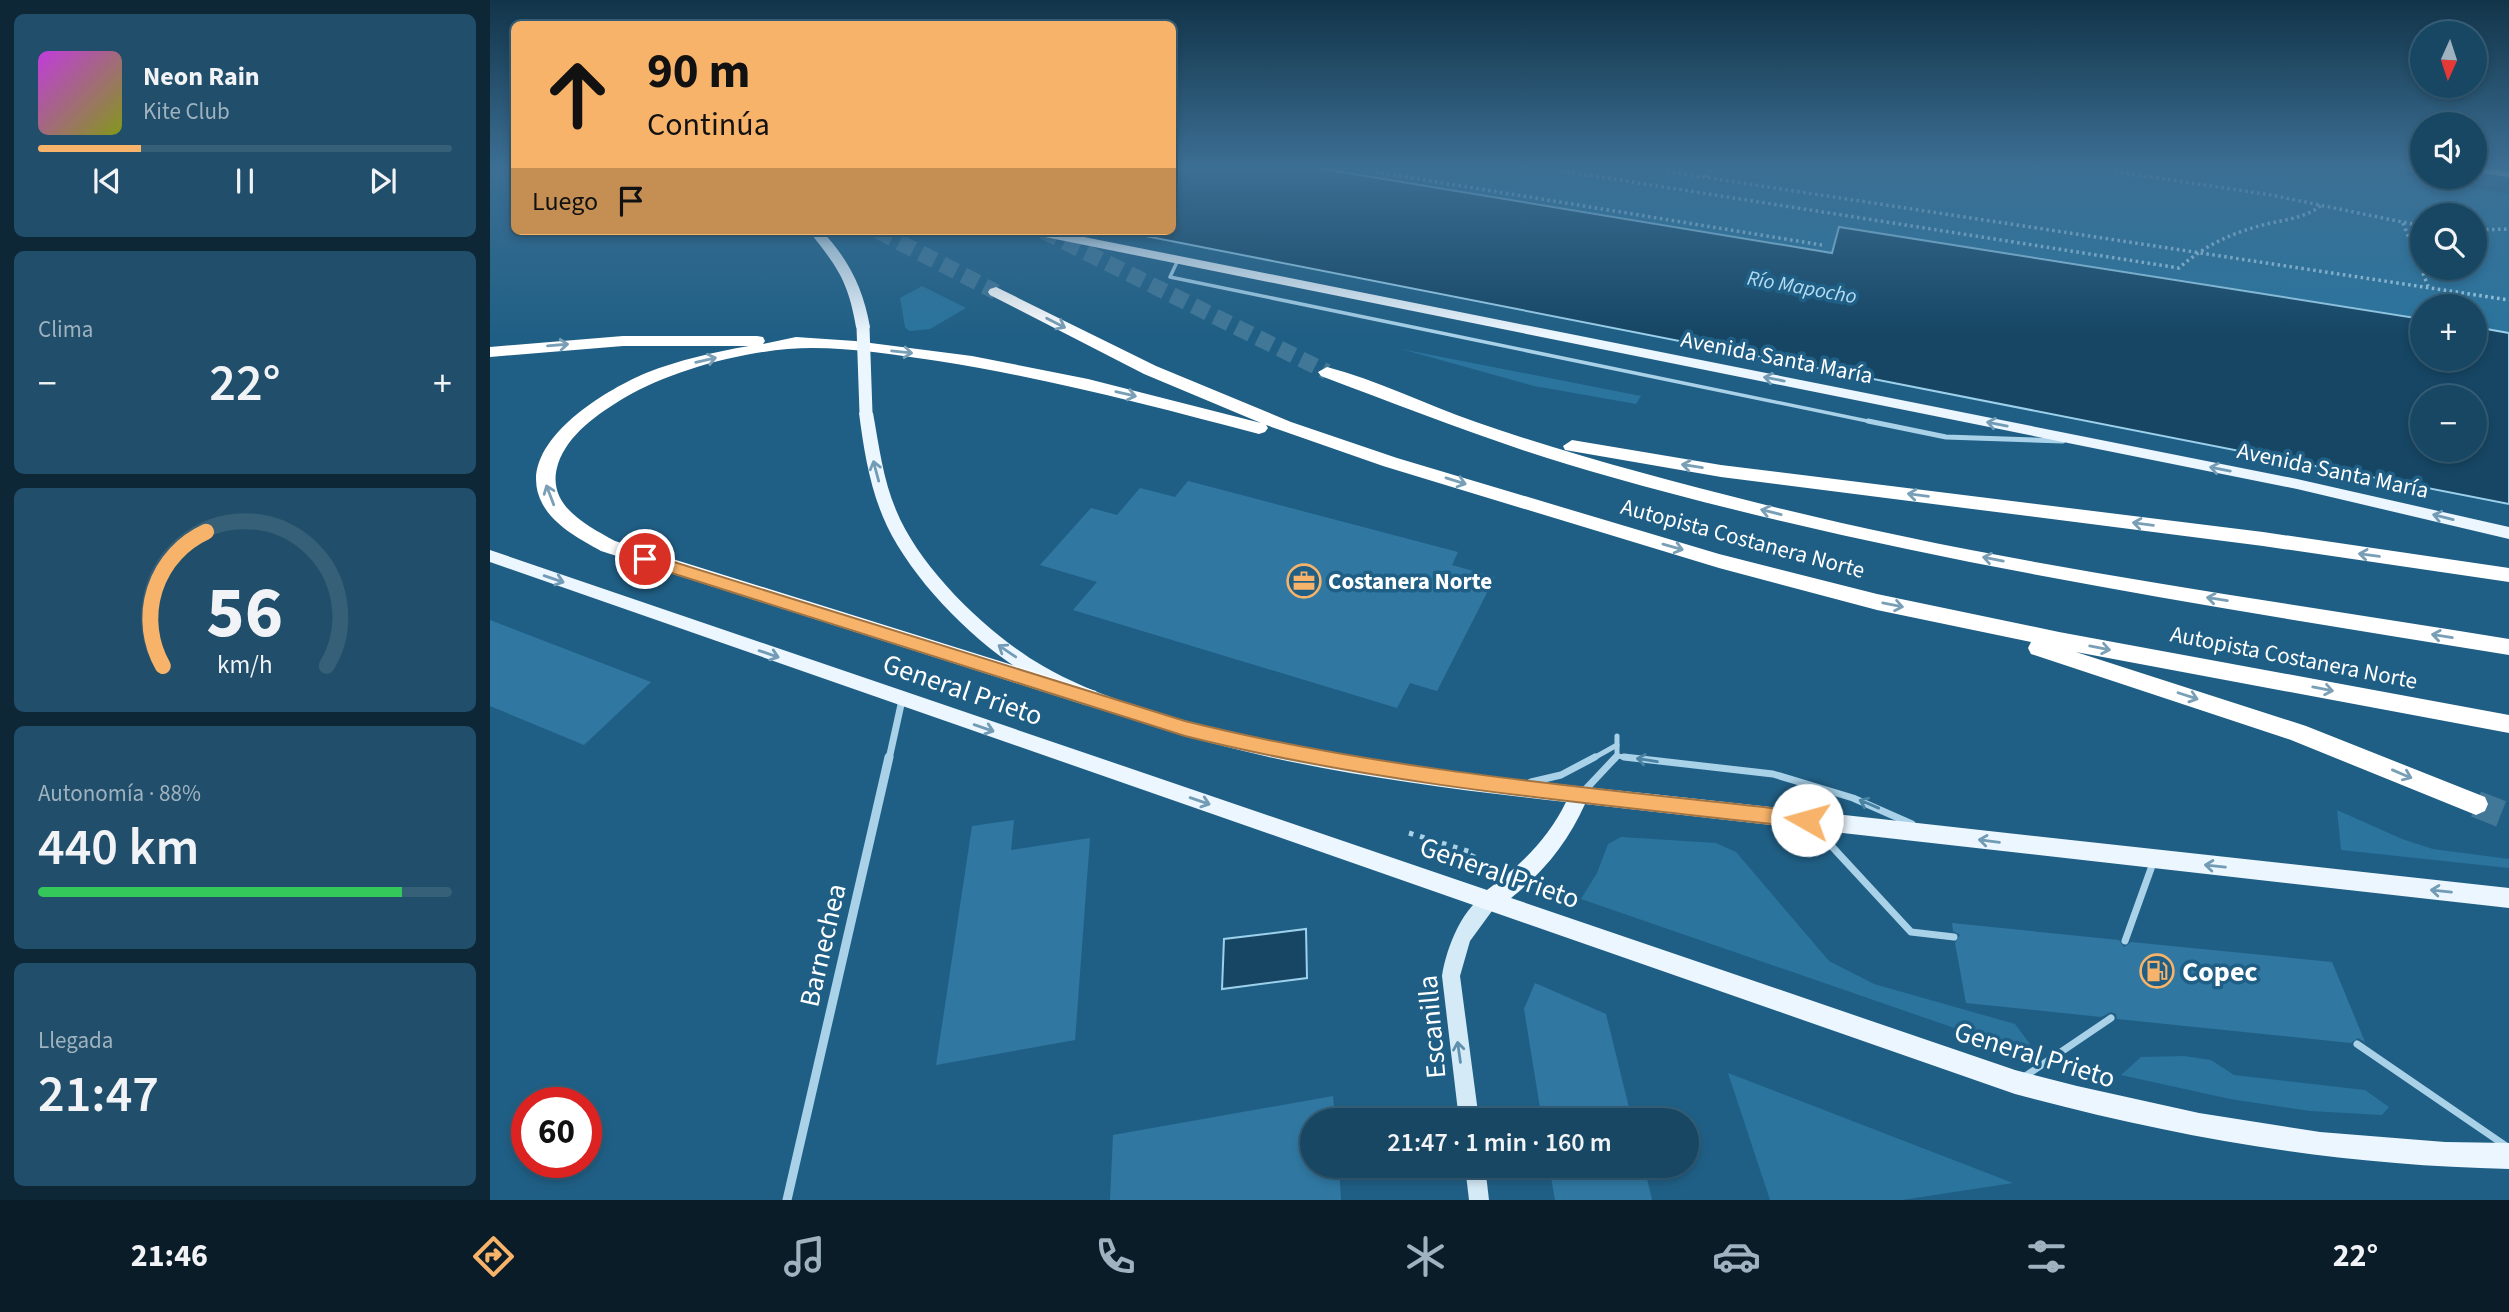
<!DOCTYPE html>
<html lang="es">
<meta charset="utf-8">
<style>
body{margin:0;font-family:"Source Sans 3",sans-serif;background:#214e6a;color:#f1f3f6;height:100vh;display:flex;flex-direction:column;font-size:26px;white-space:nowrap}
*{box-sizing:border-box;margin:0}
p{font-size:23px;color:#9fb2bf}
.icon{flex:none;width:38px;height:38px;fill:none;stroke:currentColor;stroke-width:2;stroke-linecap:round;stroke-linejoin:round}
.map{position:relative;flex:1;overflow:hidden}
.sheet{display:flex;flex-direction:column;gap:14px;padding:14px;background:#0d2737;width:490px}
.sheet>*{flex:none}
.top-card{position:absolute;left:21px;top:21px;width:665px;height:214px;border-radius:10px;box-shadow:0 4px 10px #0003,0 0 0 2px #365f78;background:#f7b369;color:#111;overflow:hidden}
.needle{width:46px;rotate:183deg}
.controls{position:absolute;left:1920px;top:21px;display:grid;gap:14px}
.controls a{display:grid;place-items:center;width:77px;height:77px;border-radius:50%;background:#184764;box-shadow:0 4px 10px #0003,0 0 0 2px #365f78;font-size:35px}
.speed{position:absolute;left:21px;top:1087px;display:flex;gap:14px;font-size:35px;font-weight:700;text-align:center}
.speed>*{display:grid;place-content:center;width:91px;height:91px;border-radius:50%;background:#184764;box-shadow:0 4px 10px #0003,0 0 0 2px #365f78;line-height:1}
.speed .limit{border:10px solid #d22;background:#fff;color:#111}
.pin{position:absolute;display:grid;place-items:center;width:60px;height:60px;color:#fff;margin:-30px;border:4px solid #fff;border-radius:50%;box-shadow:0 2px 7px #0007}
.me{position:absolute;width:77px;margin:-38px;rotate:277deg;stroke-linejoin:round;filter:drop-shadow(0 0 5px #0008)}
.turn{display:flex;align-items:center;gap:24px;height:147px;padding:0 21px;font-size:32px}
.turn .icon{width:91px;height:91px;stroke-width:2.5}
.turn b{display:block;font-size:49px;line-height:60px}
.then{display:flex;align-items:center;height:66px;padding:0 21px;background:#0003;gap:14px;font-size:26px}
.big{font-size:52px;font-weight:600;line-height:1.1}
.sheet .widget{flex:1;display:flex;flex-direction:column;justify-content:center;gap:10px;min-width:0;padding:0 24px;border-radius:10px;background:#214e6a}
.sheet .dial{align-items:center;gap:0}
.dial svg{height:182px;overflow:visible;fill:none;stroke:#365f78;stroke-width:7;stroke-linecap:round;text-anchor:middle}
.dial text{fill:#f1f3f6;stroke:none}
.song{display:flex;align-items:center;gap:21px}
.cover{width:84px;height:84px;border-radius:10px;background:linear-gradient(135deg,hsl(290 70% 55%),hsl(70 70% 35%))}
.played{height:7px;border-radius:4px;background:linear-gradient(90deg,#f7b369 25%,#365f78 25%)}
.keys{display:flex;justify-content:space-around;direction:ltr}
.heat{display:flex;justify-content:space-between;align-items:center;font-size:38px;direction:ltr}
.charge{height:10px;border-radius:5px;background:linear-gradient(90deg,#34c759 88%,#365f78 0)}
.trip{position:absolute;left:810px;top:1108px;width:399px;height:70px;border-radius:35px;background:#184764;box-shadow:0 4px 10px #0003,0 0 0 2px #365f78;font-weight:600;line-height:70px;text-align:center}
.dock{display:flex;height:112px;justify-content:space-around;align-items:center;background:#0a1c28;color:#9fb2bf}
.dock .icon{width:49px;height:49px}
.dock .active{color:#f7b369}
.dock b{font-size:32px;color:#f1f3f6}
main{display:flex;flex:1;min-height:0}
.map>svg:first-child{display:block}
.green{fill:#2a749d;fill-rule:evenodd}
.water{fill:#164664;stroke:#9cd0eb;stroke-width:2;fill-rule:evenodd}
.building{fill:#3078a2}
.lines{fill:none;stroke-linecap:round;stroke-linejoin:round}
.highway-tunnel-far1{stroke:#417797;stroke-width:16;stroke-dasharray:16 8;stroke-linecap:butt}
.highway-tunnel{stroke:#417797;stroke-width:27;stroke-dasharray:27 14;stroke-linecap:butt}
.path-far1{stroke:#a9d2e9;stroke-width:3.5;stroke-dasharray:2.5 3.5;stroke-linecap:butt}
.path{stroke:#a9d2e9;stroke-width:5;stroke-dasharray:4.5 7;stroke-linecap:butt}
.lane-far2{stroke:#a9d2e9;stroke-width:3.5}
.lane-far1{stroke:#a9d2e9;stroke-width:5}
.lane{stroke:#a9d2e9;stroke-width:7}
.street-far1{stroke:#a9d2e9;stroke-width:7}
.street{stroke:#a9d2e9;stroke-width:9}
.secondary{fill:#d4eaf7;fill-rule:evenodd}
.primary{fill:#ecf6fe;fill-rule:evenodd}
.highway{fill:#fff;fill-rule:evenodd}
.primary-bridge{stroke:#ecf6fe;stroke-width:13}
.oneway{stroke:#799fb6}
.oneway2{stroke:#729bb5}
.oneway3{stroke:#4982a3}
.oneway4{stroke:#5f90ad}
.route{fill:#f7b369;stroke:#a17444;stroke-width:2}
.labels{text-anchor:middle;stroke-width:7;stroke-linejoin:round;paint-order:stroke}
.far-water-label{font-size:21px;font-style:italic;fill:#b4dbf1;stroke:#205f85}
.street-label{font-size:23px;fill:#fff;stroke:#205f85}
.poi-label{font-size:23px;font-weight:bold;fill:#fff;stroke:#205f85;text-anchor:start}
.near-street-label{font-size:28px;fill:#fff;stroke:#205f85}
.near-poi-label{font-size:28px;font-weight:bold;fill:#fff;stroke:#205f85;text-anchor:start}
</style>
<main>
<section class="sheet">
<div class="widget">
<div class="song"><i class="cover"></i><div><b>Neon Rain</b><p>Kite Club</p></div></div>
<div class="played"></div>
<div class="keys"><svg class="icon" aria-label="previous" viewBox="0 0 24 24"><path d="M18 5L8 12l10 7zM5 5v14"/></svg><svg class="icon" aria-label="pause" viewBox="0 0 24 24"><path d="M8 5v14M16 5v14"/></svg><svg class="icon" aria-label="next" viewBox="0 0 24 24"><path d="M6 5l10 7-10 7zM19 5v14"/></svg></div>
</div>
<div class="widget"><p>Clima</p>
<div class="heat"><a>−</a><b class="big">22°</b><a>+</a></div>
</div>
<div class="widget dial"><svg viewBox="0 0 100 80">
<path d="M14 69A42 42 0 1 1 86 69"/>
<path d="M14 69A42 42 0 0 1 33 10" stroke="#f7b369"/>
<text x="50" y="56" font-size="32" font-weight="700">56</text>
<text x="50" y="72" font-size="11">km/h</text>
</svg></div>
<div class="widget"><p>Autonomía · 88%</p><b class="big">440 km</b><div class="charge"></div></div>
<div class="widget"><p>Llegada</p><b class="big">21:47</b></div>
</section>
<div class="map">
<svg width="2019" height="1200" viewBox="0 0 2019 1200">
<rect width="100%" height="100%" fill="#205f85"/>
<g class="green">
<path d="M683,167H1866L2019,194V502L682,231ZM1932,215H1984V268H1932ZM1932,306H1984V359H1932ZM1932,397H1984V450H1932Z"/>
<polygon points="432,286 476,308 440,329 419,331 415,327 410,298"/>
<polygon points="911,349 1151,396 1146,404 1044,386"/>
<polygon points="1847,810 1912,839 1943,849 2019,859 2019,868 1851,850"/>
<polygon points="1131,837 1226,843 1246,852 1339,961 1384,984 1525,1024 1540,1044 1528,1050 1091,899 1107,873 1118,844"/>
<polygon points="1694,1056 1721,1060 1744,1075 1875,1090 1899,1107 1892,1115 1820,1111 1740,1099 1631,1075 1651,1057"/>
<polygon points="1238,1073 1523,1183 1412,1200 1280,1200"/>
</g>
<g class="water">
<path d="M683,167H821L1342,253L1349,227L1932,319V359H1984L1985,327L2019,333V504L630,231H682ZM1932,397H1984V450H1932Z"/>
<polygon points="816,929 817,978 732,989 734,939"/>
</g>
<g class="building">
<polygon points="698,481 968,552 962,565 1005,577 947,691 920,683 907,708 583,610 607,582 550,565 601,508 627,515 650,488 685,497"/>
<polygon points="0,620 161,682 94,745 0,706"/>
<polygon points="524,820 521,850 600,838 585,1040 446,1065 482,826"/>
<polygon points="1462,923 1629,940 1634,947 1641,942 1842,962 1875,1042 1868,1038 1861,1043 1627,1019 1626,1014 1621,1012 1611,1017 1476,1003 1465,943 1470,935 1463,931"/>
<polygon points="1045,983 1116,1014 1142,1120 1052,1120 1034,1009"/>
<polygon points="843,1096 845,1120 822,1120 822,1166 849,1166 851,1200 620,1200 623,1135"/>
<polygon points="1059,1166 1154,1166 1162,1200 1065,1200"/>
</g>
<g class="lines">
<g class="highway-tunnel-far1">
<polyline points="388,231 506,292"/>
<polyline points="553,231 837,372"/>
</g>
<polyline class="highway-tunnel" points="1986,804 2019,817"/>
<g class="path-far1">
<polyline points="856,167 1332,245"/>
<path d="M1047,167L1689,268C1716,244 1746,231 1781,223C1800,219 1816,217 1832,205"/>
<polyline points="1147,167 2019,300"/>
<polyline points="1595,167 1781,195 1932,226"/>
<polyline points="1216,177 1224,167"/>
<polyline points="1913,223 1938,286"/>
<polyline points="1984,230 2019,229"/>
</g>
<polyline class="path" points="919,833 984,853 982,857"/>
<polyline class="lane-far2" points="688,260 680,277 1387,423"/>
<g class="lane-far1">
<polyline points="1378,421 1456,437 1573,441"/>
<polyline points="1127,756 1150,759"/>
<polyline points="1102,759 1127,745"/>
<polyline points="1125,759 1127,756 1127,736"/>
</g>
<g class="lane">
<polyline points="1134,757 1283,774 1363,798 1422,824"/>
<polyline points="1041,782 1071,775 1105,757"/>
<polyline points="1094,791 1126,757"/>
<polyline points="1322,825 1421,932 1464,937"/>
<polyline points="1635,941 1663,863"/>
<polyline points="1867,1044 2019,1148"/>
<polyline points="1534,1077 1621,1018"/>
</g>
<polyline class="street-far1" points="399,759 412,700"/>
<polyline class="street" points="297,1200 399,757"/>
<g class="secondary">
<path d="M1001,892L1007,894L1010,900L980,941L970,976L989,1120H969L952,976C956,949 973,903 1001,892Z"/>
<polygon points="975,1166 995,1166 999,1200 979,1200"/>
</g>
<g class="primary">
<polygon points="1984,167 2019,171 2019,177 1984,172"/>
<path d="M319,231H332C359,260 373,288 380,327L378,330H368L366,327C358,280 347,267 319,231Z"/>
<polygon points="539,231 564,231 1807,479 2019,527 2019,539 1807,489 545,235"/>
<path d="M376,408L383,413C389,446 393,479 406,510C430,569 499,635 553,666C605,696 666,713 723,728C881,768 1046,781 1208,799C1478,829 1749,858 2019,888V908L1095,804C1078,842 1054,872 1021,898L1525,1070L1587,1086L1709,1113L1830,1132L1955,1142L2019,1143V1169C1846,1165 1692,1139 1525,1094L0,562V550L997,890C1030,866 1058,839 1076,802C939,787 801,769 669,728C626,714 581,700 542,677C487,646 424,582 397,526C380,490 374,451 369,413Z"/>
</g>
<g class="highway">
<path d="M506,287L666,366L801,422L907,458L1229,554L1387,594L1569,632L2019,715V733L1586,652L1816,726L1995,797L1998,804L1995,811L1986,815L1801,740L1541,654L1538,648L1541,642L1387,610L1229,568L893,466L776,425L778,428L775,432L769,434C663,406 557,378 448,361C407,355 364,348 322,348C263,348 184,369 134,398C108,414 78,434 68,464C55,505 96,525 125,541L606,691L609,697L606,703L598,706L111,551C90,539 66,527 53,505C20,447 113,391 156,373C189,360 224,352 259,346H133L0,357V347L133,336H267L273,337L275,341L273,344L306,337L365,341L482,356L598,379L771,423L654,374L500,295L498,292L500,289Z"/>
<path d="M837,367C888,380 936,405 986,422C1078,454 1173,479 1268,503C1514,565 1768,598 2019,639V655C1718,606 1415,560 1121,477C1022,450 927,412 831,376L828,372Z"/>
<polygon points="1082,440 1231,465 1773,532 2019,568 2019,582 1773,546 1231,477 1075,450 1073,446"/>
</g>
<polyline class="primary-bridge" points="373,327 376,413"/>
</g>
<defs><path id="oneway-shaft" d="M-6 0H5M1.5-3L5.5 0L1.5 3" fill="none" stroke-width="1.6" stroke-linecap="round" stroke-linejoin="round" transform="scale(1.75)"/></defs>
<g class="oneway">
<use href="#oneway-shaft" transform="translate(566 323) rotate(27)"/>
<use href="#oneway-shaft" transform="translate(68 345) rotate(-5)"/>
<use href="#oneway-shaft" transform="translate(412 352) rotate(6)"/>
<use href="#oneway-shaft" transform="translate(216 360) rotate(-13)"/>
<use href="#oneway-shaft" transform="translate(636 394) rotate(13)"/>
<use href="#oneway-shaft" transform="translate(1202 466) rotate(-171)"/>
<use href="#oneway-shaft" transform="translate(966 481) rotate(17)"/>
<use href="#oneway-shaft" transform="translate(60 495) rotate(-111)"/>
<use href="#oneway-shaft" transform="translate(1428 495) rotate(-173)"/>
<use href="#oneway-shaft" transform="translate(1281 512) rotate(-166)"/>
<use href="#oneway-shaft" transform="translate(1653 524) rotate(-173)"/>
<use href="#oneway-shaft" transform="translate(1183 547) rotate(16)"/>
<use href="#oneway-shaft" transform="translate(1879 555) rotate(-172)"/>
<use href="#oneway-shaft" transform="translate(1503 559) rotate(-169)"/>
<use href="#oneway-shaft" transform="translate(1727 599) rotate(-171)"/>
<use href="#oneway-shaft" transform="translate(1403 605) rotate(11)"/>
<use href="#oneway-shaft" transform="translate(1952 636) rotate(-171)"/>
<use href="#oneway-shaft" transform="translate(1610 648) rotate(11)"/>
<use href="#oneway-shaft" transform="translate(1833 689) rotate(11)"/>
<use href="#oneway-shaft" transform="translate(1698 696) rotate(18)"/>
<use href="#oneway-shaft" transform="translate(1912 774) rotate(23)"/>
</g>
<g class="oneway2">
<use href="#oneway-shaft" transform="translate(1284 379) rotate(-169)"/>
<use href="#oneway-shaft" transform="translate(1507 424) rotate(-169)"/>
<use href="#oneway-shaft" transform="translate(1730 469) rotate(-169)"/>
<use href="#oneway-shaft" transform="translate(386 471) rotate(-105)"/>
<use href="#oneway-shaft" transform="translate(1953 517) rotate(-166)"/>
<use href="#oneway-shaft" transform="translate(64 579) rotate(19)"/>
<use href="#oneway-shaft" transform="translate(517 651) rotate(-146)"/>
<use href="#oneway-shaft" transform="translate(279 654) rotate(19)"/>
<use href="#oneway-shaft" transform="translate(494 728) rotate(19)"/>
<use href="#oneway-shaft" transform="translate(710 801) rotate(19)"/>
<use href="#oneway-shaft" transform="translate(1499 841) rotate(-173)"/>
<use href="#oneway-shaft" transform="translate(1725 866) rotate(-174)"/>
<use href="#oneway-shaft" transform="translate(1951 891) rotate(-174)"/>
</g>
<g class="oneway3">
<use href="#oneway-shaft" transform="translate(1157 760) rotate(-171)"/>
<use href="#oneway-shaft" transform="translate(1379 804) rotate(-157)"/>
</g>
<use class="oneway4" href="#oneway-shaft" transform="translate(969 1052) rotate(-98)"/>
<linearGradient id="sky" x2="0" y2="1"><stop stop-color="#123449"/><stop offset="0.5" stop-color="#3c6f94"/><stop offset="1" stop-color="#3c6f94" stop-opacity="0"/></linearGradient>
<rect width="2019" height="335" fill="url(#sky)"/>
<path class="route" d="M155,553L695,721C899,772 1108,788 1317,812L1323,814L1326,820L1323,826L1317,828C1108,804 898,787 695,736L150,563L147,559L150,555Z"/>
<defs>
<symbol id="office-ring" viewBox="-11 -11 22 22"><circle r="9.5" fill="#205f85" stroke="#f7b369" stroke-width="1.5"/><path d="M-6-3h4V-5.5h4V-3h4V5H-6ZM-1-4.5V-3h2v-1.5ZM-6 0V1H6V0Z" fill="#f7b369"/></symbol>
<symbol id="fuel-ring" viewBox="-11 -11 22 22"><circle r="9.5" fill="#205f85" stroke="#f7b369" stroke-width="1.5"/><path d="M-5.5-6h7V0h2V4h1.3V-2.5L3-4.5l.8-.8L6-3V5H2.5V1h-1V6h-7ZM-4.2-4.7v3.2H.2V-4.7Z" fill="#f7b369"/></symbol>
</defs>
<g fill-rule="evenodd">
<use href="#office-ring" x="795" y="562" width="38" height="38"/>
<use href="#fuel-ring" x="1648" y="952" width="38" height="38"/>
</g>
<g class="labels">
<g class="far-water-label">
<text transform="translate(1312 287) rotate(10)" y="7">Río Mapocho</text>
</g>
<g class="street-label">
<text transform="translate(1287 357) rotate(11)" y="8">Avenida Santa María</text>
<text transform="translate(1843 470) rotate(12)" y="8">Avenida Santa María</text>
<text transform="translate(1253 538) rotate(15)" y="8">Autopista Costanera Norte</text>
<text transform="translate(1804 657) rotate(11)" y="8">Autopista Costanera Norte</text>
</g>
<g class="poi-label">
<text x="838" y="589">Costanera Norte</text>
</g>
<g class="near-street-label">
<text transform="translate(473 689) rotate(19)" y="10">General Prieto</text>
<text transform="translate(1010 872) rotate(19)" y="10">General Prieto</text>
<text transform="translate(332 945) rotate(-77)" y="10">Barnechea</text>
<text transform="translate(941 1027) rotate(-95)" y="10">Escanilla</text>
<text transform="translate(1545 1054) rotate(17)" y="10">General Prieto</text>
</g>
<g class="near-poi-label">
<text x="1692" y="981">Copec</text>
</g>
</g>
</svg>
<div class="controls">
<a><svg class="needle" viewBox="-14 -14 28 28"><path d="M0-13l5 13h-10z" fill="#e53935"/><path d="M0 13l5-13h-10z" fill="#9fb2bf"/></svg></a>
<a><svg class="icon" aria-label="sound" viewBox="0 0 24 24"><path d="M4 9h4l5-4v14l-5-4H4zM17 9q2 3 0 6"/></svg></a>
<a><svg class="icon" aria-label="search" viewBox="0 0 24 24"><circle cx="10" cy="10" r="6"/><path d="M15 15l6 6"/></svg></a>
<a>+</a>
<a>−</a>
</div>
<div class="speed"><div class="limit">60</div></div>
<div class="pin" style="left:155px;top:559px;background:#d93025"><svg class="icon" aria-label="arrive" viewBox="0 0 24 24"><path d="M6 21V4h12l-3 4 3 4H6"/></svg></div>
<svg class="me" style="left:1317px;top:820px" viewBox="-20 -20 40 40"><circle r="19" fill="#fff"/><path d="M0-13L10 11 0 6-10 11z" fill="#f7b369"/></svg>
<div class="trip">21:47 · 1 min · 160 m</div>
<div class="top-card">
<div class="turn"><svg class="icon" aria-label="ahead" viewBox="0 0 24 24"><path d="M12 20V5M6 11l6-6 6 6"/></svg><div><b>90 m</b>Continúa</div></div>
<div class="then">Luego<svg class="icon" aria-label="arrive" viewBox="0 0 24 24"><path d="M6 21V4h12l-3 4 3 4H6"/></svg></div>
</div>
</div>
</main>
<nav class="dock">
<b>21:46</b>
<svg class="icon active" aria-label="directions" viewBox="0 0 24 24"><path d="M12 3l9 9-9 9-9-9zM9 14v-3h6M13 9l2 2-2 2"/></svg>
<svg class="icon" aria-label="music" viewBox="0 0 24 24"><path d="M9 18V5l10-2v13"/><circle cx="6" cy="18" r="3"/><circle cx="16" cy="16" r="3"/></svg>
<svg class="icon" aria-label="phone" viewBox="0 0 24 24"><path d="M5 4h4l2 5-3 2q2 4 5 5l2-3 5 2v4C11 20 4 13 5 4z"/></svg>
<svg class="icon" aria-label="climate" viewBox="0 0 24 24"><path d="M12 3v18M4 7l16 10M4 17L20 7"/></svg>
<svg class="icon" aria-label="car" viewBox="0 0 24 24"><path d="M5 17H2v-5l4-1 3-4h7l3 4 3 1v5h-3M9 17h6M6 11h13"/><circle cx="7" cy="17" r="2"/><circle cx="17" cy="17" r="2"/></svg>
<svg class="icon" aria-label="filters" viewBox="0 0 24 24"><path d="M4 7h16M4 17h16"/><circle cx="9" cy="7" r="2"/><circle cx="15" cy="17" r="2"/></svg>
<b>22°</b>
</nav>
